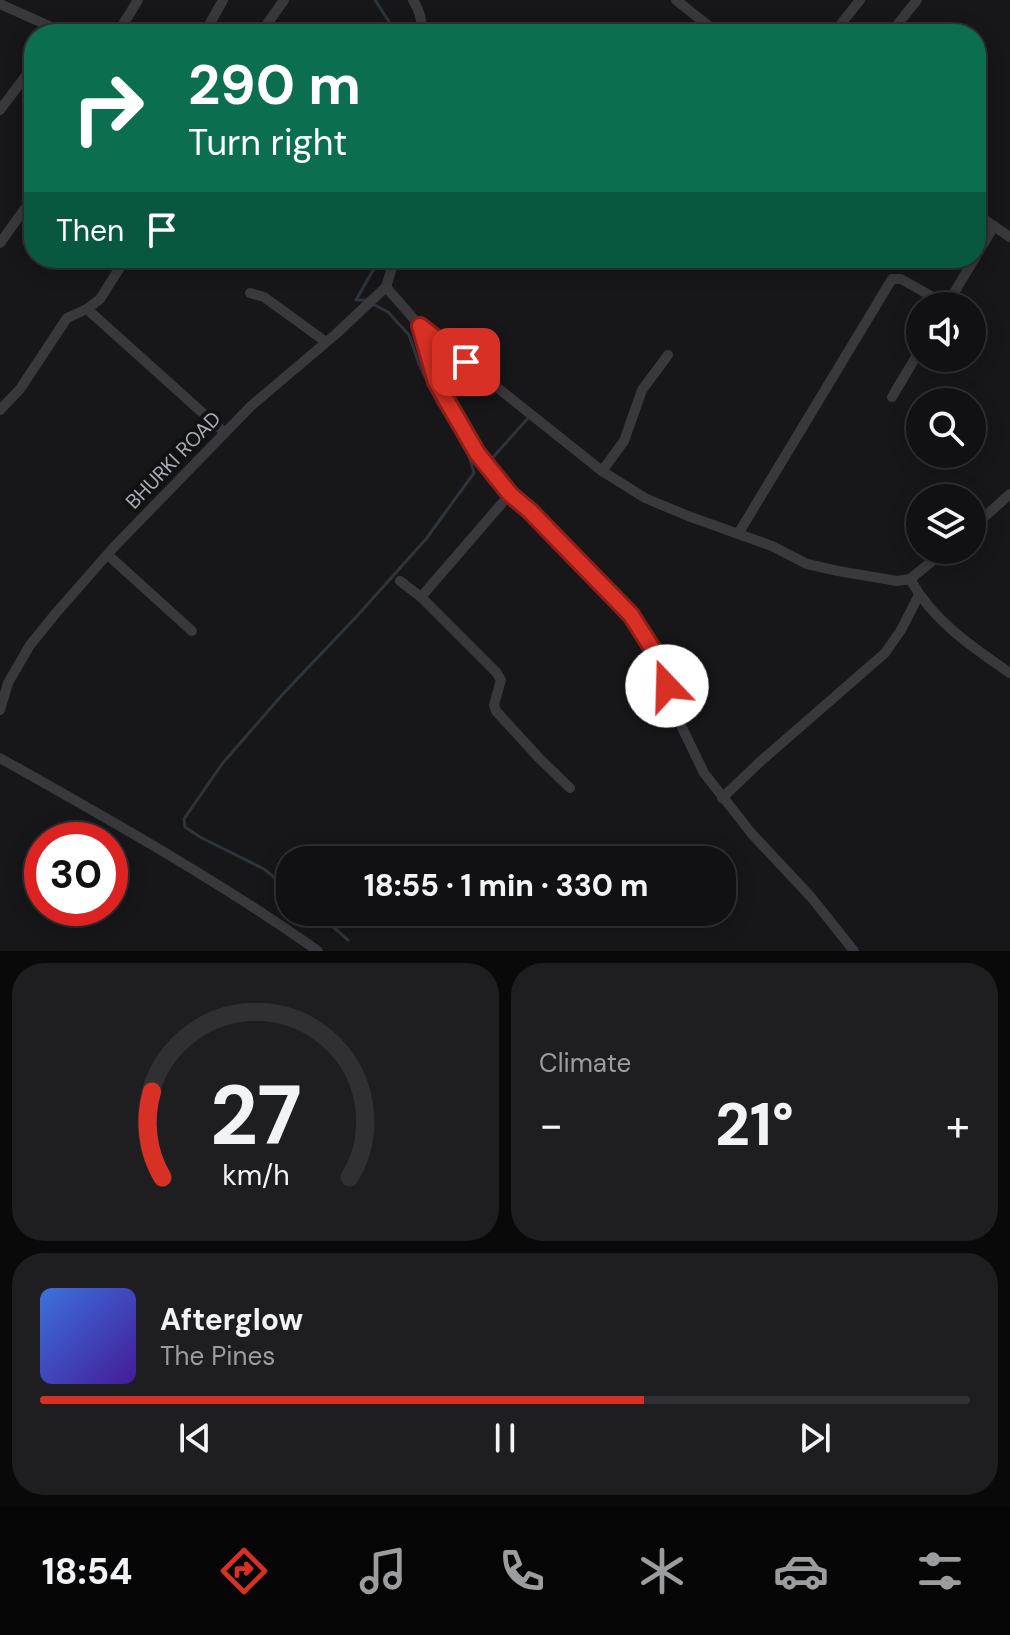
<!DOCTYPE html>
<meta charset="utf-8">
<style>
body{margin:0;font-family:"DM Sans",sans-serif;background:#1e1e20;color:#f1f3f6;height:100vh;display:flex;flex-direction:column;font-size:30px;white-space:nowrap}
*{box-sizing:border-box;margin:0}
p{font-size:26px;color:#9c9d9f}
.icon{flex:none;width:44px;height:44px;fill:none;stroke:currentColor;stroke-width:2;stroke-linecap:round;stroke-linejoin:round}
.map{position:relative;height:951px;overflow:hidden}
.panel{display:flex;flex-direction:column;gap:12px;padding:12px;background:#09090a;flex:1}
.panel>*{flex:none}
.banner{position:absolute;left:24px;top:24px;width:962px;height:244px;border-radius:32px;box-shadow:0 4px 20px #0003,0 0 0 2px #303032;background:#0b6e4f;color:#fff;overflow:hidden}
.fabs{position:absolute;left:906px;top:292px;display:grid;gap:16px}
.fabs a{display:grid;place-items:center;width:80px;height:80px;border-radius:50%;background:#111012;box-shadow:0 4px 20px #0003,0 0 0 2px #303032;font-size:40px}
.speed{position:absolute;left:24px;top:822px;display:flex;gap:16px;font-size:40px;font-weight:700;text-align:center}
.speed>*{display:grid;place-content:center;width:104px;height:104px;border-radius:50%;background:#111012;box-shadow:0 4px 20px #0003,0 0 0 2px #303032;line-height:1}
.speed .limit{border:12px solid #d22;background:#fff;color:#111}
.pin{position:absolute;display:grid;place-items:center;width:68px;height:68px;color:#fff;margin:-34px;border-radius:16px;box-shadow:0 4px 12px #0006}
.me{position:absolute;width:88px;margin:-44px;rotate:339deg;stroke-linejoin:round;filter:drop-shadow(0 0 6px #0008)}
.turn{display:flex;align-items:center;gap:28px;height:168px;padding:0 32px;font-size:36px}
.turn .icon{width:104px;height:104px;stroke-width:2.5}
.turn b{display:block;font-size:56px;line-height:68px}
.then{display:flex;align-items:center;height:76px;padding:0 32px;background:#0003;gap:16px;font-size:30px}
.big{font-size:60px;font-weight:800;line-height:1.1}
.panel .tile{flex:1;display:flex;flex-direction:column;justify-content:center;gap:12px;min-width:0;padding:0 28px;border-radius:32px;background:#1e1e20}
.panel .dial{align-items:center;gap:0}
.dial svg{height:208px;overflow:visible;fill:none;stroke:#303032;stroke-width:7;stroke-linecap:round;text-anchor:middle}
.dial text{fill:#f1f3f6;stroke:none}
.song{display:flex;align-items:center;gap:24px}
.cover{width:96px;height:96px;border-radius:12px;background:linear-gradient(135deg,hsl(220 70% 55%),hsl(260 70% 35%))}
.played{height:8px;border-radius:4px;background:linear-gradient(90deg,#d93025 65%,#303032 65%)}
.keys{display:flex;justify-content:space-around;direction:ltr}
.heat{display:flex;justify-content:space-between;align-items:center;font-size:44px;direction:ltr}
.panel .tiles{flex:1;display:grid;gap:12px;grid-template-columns:1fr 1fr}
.tile:last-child{grid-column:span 2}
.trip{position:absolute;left:276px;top:846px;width:460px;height:80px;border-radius:32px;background:#111012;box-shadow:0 4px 20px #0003,0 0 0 2px #303032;font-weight:800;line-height:80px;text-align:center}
.tab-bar{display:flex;height:128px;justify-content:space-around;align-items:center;background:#070607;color:#9c9d9f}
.tab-bar .icon{width:56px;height:56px}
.tab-bar .selected{color:#d93025}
.tab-bar b{font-size:36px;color:#f1f3f6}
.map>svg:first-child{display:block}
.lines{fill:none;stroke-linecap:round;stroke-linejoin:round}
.stream{stroke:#2d343c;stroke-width:3}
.minor{stroke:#38383d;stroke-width:10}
.route-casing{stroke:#8d1f18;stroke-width:20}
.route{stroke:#d93025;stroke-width:14}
.labels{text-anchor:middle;stroke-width:8;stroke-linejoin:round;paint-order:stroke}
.street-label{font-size:20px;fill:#a9adb8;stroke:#121113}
</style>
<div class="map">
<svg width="1010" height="951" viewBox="0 0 1010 951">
<rect width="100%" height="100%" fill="#171618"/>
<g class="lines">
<g class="stream">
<polyline points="375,0 397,34"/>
<polyline points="489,462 528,418"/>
<polyline points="290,890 264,869 200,837 185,827 184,819 222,764 282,695 357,616 426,539 474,473 467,449 438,404 419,364 409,335 388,312 365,300 356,300 380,258"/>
<polyline points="316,912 348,940"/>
</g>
<g class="minor">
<path d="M413,0C420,11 423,21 421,34"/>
<polyline points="676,0 719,34"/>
<polyline points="0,4 67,34"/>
<polyline points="117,34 138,0"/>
<polyline points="204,34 223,0"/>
<polyline points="260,34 284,0"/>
<polyline points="833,34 860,0"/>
<polyline points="890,34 917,0"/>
<polyline points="0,110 34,65"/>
<polyline points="976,214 1010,237"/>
<polyline points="0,243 34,196"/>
<polyline points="976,256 994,226"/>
<polyline points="386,287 420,326 602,471 645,498 688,516 772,546 807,564 838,571 897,581 910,579 946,550"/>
<polyline points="250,293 264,297 326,342"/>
<polyline points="946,306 975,258"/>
<polyline points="87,309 225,433"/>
<polyline points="420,326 436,382 477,453 510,494 530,511 631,615 659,659 675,713 704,773 752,834 811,897 854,951"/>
<polyline points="892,397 920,350"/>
<polyline points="0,410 20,389 67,318 87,309 100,299 126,258"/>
<polyline points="602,471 624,441 642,390 668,355"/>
<polyline points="972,528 1010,494"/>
<polyline points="738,534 892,279 901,279 947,305"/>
<polyline points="108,555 192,631"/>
<path d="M910,579C933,621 972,647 1010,673"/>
<polyline points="400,581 421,597 496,672 501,680 494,705 496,711 539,758 570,788"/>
<polyline points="421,597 510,494"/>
<polyline points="0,710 8,683 30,645 56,613 113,548 251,406 336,334 386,287 395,258"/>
<path d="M0,758C108,819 216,879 318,951"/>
<polyline points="722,798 761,761 885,653 901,630 919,595"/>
</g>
</g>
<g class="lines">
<defs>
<polyline id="route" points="466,362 420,326 436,382 477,453 510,494 530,511 631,615 659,659 667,686"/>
</defs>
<use href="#route" class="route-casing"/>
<use href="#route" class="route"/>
</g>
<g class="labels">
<g class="street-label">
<text transform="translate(173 460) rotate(-46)" y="7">BHURKI ROAD</text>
</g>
</g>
</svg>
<div class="fabs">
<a><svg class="icon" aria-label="sound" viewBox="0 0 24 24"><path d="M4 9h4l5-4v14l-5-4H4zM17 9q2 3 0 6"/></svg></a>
<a><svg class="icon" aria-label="search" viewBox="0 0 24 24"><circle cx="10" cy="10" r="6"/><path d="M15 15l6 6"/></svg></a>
<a><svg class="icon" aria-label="layers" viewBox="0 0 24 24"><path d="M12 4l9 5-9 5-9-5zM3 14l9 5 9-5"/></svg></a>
</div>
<div class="speed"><div class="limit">30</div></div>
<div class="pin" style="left:466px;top:362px;background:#d93025"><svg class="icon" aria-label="arrive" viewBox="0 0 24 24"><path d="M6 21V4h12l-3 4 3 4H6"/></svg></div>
<svg class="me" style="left:667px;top:686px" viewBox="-20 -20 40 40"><circle r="19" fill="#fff"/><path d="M0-13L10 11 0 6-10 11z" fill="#d93025"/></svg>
<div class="trip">18:55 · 1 min · 330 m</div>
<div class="banner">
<div class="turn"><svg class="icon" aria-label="right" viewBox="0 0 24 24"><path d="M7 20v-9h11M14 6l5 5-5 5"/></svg><div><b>290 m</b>Turn right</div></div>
<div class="then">Then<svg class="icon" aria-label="arrive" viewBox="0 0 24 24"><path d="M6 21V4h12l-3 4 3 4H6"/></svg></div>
</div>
</div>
<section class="panel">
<div class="tiles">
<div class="tile dial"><svg viewBox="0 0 100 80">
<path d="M14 69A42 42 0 1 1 86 69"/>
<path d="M14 69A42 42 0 0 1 10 36" stroke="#d93025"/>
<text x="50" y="56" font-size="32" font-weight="700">27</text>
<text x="50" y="72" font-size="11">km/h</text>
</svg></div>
<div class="tile"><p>Climate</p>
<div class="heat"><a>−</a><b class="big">21°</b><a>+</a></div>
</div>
<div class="tile">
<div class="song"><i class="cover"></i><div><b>Afterglow</b><p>The Pines</p></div></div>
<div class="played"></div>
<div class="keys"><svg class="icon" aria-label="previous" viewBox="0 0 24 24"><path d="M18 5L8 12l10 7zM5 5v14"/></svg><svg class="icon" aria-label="pause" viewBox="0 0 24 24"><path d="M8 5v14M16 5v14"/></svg><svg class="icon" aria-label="next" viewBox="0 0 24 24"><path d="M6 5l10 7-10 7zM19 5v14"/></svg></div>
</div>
</div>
</section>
<nav class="tab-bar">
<b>18:54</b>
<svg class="icon selected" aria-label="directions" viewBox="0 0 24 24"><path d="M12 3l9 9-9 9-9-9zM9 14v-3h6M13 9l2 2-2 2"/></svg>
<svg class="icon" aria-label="music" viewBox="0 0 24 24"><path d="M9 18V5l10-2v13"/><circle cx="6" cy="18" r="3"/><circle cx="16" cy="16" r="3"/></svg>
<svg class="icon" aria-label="phone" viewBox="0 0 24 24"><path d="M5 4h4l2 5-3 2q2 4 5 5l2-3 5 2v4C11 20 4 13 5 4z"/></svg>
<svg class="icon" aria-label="climate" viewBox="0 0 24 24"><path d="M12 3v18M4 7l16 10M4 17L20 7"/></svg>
<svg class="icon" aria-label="car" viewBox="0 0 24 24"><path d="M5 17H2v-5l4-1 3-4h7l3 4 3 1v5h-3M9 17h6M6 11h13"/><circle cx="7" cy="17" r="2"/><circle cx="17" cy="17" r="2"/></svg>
<svg class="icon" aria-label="filters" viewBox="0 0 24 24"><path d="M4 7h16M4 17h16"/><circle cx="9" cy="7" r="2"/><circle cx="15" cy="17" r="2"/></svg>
</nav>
